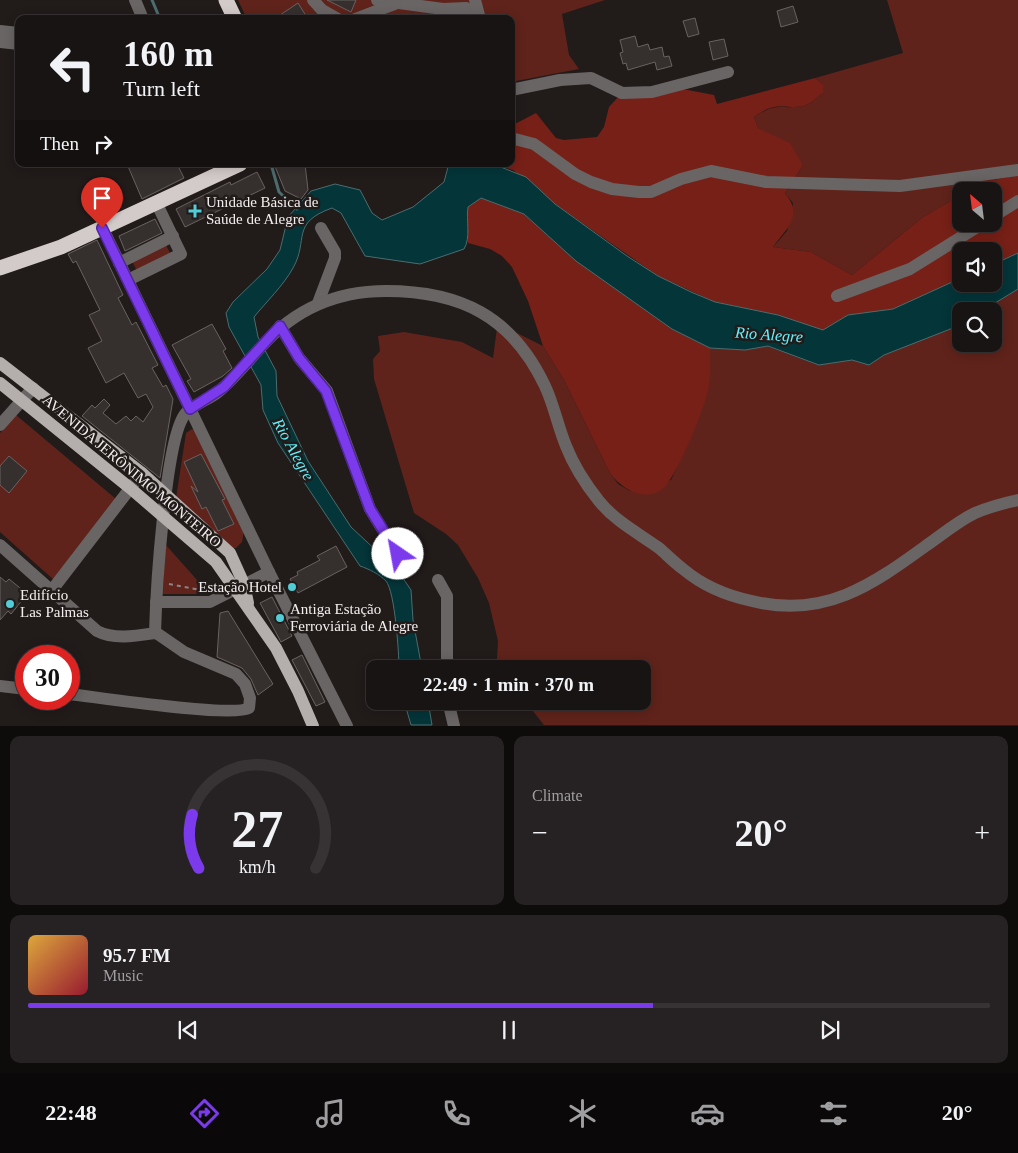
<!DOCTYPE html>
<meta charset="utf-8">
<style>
body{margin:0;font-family:Georgia,serif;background:#262122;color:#f1f3f6;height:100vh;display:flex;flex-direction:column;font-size:19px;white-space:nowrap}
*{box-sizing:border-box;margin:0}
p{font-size:16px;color:#9f9ea0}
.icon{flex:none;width:28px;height:28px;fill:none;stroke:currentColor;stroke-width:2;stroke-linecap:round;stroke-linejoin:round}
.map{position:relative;height:726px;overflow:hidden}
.drawer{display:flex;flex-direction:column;gap:10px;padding:10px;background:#0e0b0b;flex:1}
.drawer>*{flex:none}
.guide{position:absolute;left:15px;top:15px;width:500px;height:152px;border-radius:10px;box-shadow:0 2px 12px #0003,0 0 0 1px #373334;background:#191414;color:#f1f3f6;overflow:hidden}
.needle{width:32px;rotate:332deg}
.tools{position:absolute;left:952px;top:182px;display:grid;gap:10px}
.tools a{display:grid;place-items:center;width:50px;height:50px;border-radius:10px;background:#191414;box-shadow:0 2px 12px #0003,0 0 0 1px #373334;font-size:25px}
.speed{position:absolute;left:15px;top:645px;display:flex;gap:10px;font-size:25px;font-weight:700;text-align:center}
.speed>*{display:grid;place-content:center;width:65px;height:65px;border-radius:50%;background:#191414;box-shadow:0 2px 12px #0003,0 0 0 1px #373334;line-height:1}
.speed .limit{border:8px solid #d22;background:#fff;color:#111}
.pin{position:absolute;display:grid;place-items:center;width:42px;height:42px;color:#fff;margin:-51px -21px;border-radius:50% 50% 50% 0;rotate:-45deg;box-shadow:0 0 5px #0007}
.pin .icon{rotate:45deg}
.me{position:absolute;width:55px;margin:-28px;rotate:327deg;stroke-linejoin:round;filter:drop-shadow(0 0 4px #0008)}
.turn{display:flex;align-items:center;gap:18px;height:105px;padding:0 25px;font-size:22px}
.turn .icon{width:65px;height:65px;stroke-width:2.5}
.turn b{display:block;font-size:35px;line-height:42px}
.then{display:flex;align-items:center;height:48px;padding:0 25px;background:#0003;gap:10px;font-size:19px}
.big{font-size:38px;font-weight:800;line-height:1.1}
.drawer .tile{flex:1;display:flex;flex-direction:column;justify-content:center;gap:8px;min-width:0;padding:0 18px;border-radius:10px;background:#262122}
.drawer .dial{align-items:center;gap:0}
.dial svg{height:130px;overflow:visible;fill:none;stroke:#373334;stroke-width:7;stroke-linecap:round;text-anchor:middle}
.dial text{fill:#f1f3f6;stroke:none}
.song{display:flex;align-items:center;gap:15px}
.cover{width:60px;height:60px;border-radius:8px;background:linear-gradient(135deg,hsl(40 70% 55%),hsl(350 70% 35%))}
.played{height:5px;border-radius:2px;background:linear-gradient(90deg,#7c3aed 65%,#373334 65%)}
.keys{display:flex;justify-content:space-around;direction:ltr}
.heat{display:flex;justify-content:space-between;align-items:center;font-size:28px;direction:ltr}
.drawer .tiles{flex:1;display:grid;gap:10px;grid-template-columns:1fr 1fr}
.tile:last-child{grid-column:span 2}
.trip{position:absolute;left:366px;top:660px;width:285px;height:50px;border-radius:10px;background:#191414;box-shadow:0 2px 12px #0003,0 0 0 1px #373334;font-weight:800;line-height:50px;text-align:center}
.dock{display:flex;height:80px;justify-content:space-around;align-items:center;background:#0a0808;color:#9f9ea0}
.dock .icon{width:35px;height:35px}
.dock .on{color:#7c3aed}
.dock b{font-size:22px;color:#f1f3f6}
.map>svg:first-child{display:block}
.green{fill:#5f231b}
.forest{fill:#772017}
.water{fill:#043539;stroke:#4c6d6f}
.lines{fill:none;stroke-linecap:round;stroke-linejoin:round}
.stream{stroke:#4c6d6f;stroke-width:3}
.building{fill:#352f2e;stroke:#696261}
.path{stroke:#8a8584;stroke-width:2;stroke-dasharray:4 4;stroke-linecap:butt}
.minor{stroke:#686564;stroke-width:12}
.major{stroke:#b4aeac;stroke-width:12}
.highway{stroke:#d3cbc9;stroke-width:15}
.route-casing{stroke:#51269a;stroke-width:12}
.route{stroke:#7c3aed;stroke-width:9}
.poi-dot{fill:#52ccd6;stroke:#211b1a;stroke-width:2}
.labels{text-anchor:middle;stroke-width:5;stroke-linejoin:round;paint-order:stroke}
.poi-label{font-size:15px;fill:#f3efee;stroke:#211b1a;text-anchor:start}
.street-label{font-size:15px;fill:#f3efee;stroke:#211b1a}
.water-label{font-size:16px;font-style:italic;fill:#63f1fd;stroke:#211b1a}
</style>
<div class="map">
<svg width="1018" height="726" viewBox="0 0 1018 726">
<rect width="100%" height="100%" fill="#211b1a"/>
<g class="green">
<polygon points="238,0 605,0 562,14 569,55 579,69 511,82 511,19 247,19"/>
<path d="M887,0H1018V175L988,181L968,191H961V195L923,217L852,275L811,252L773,247L787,231L793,203L785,193L803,165L758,128L754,117C778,101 780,110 803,106C810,105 817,97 823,93V84L815,78L903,53Z"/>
<polygon points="166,245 171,255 137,271 132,261"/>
<polygon points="1018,289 1018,725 544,725 525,701 642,701 642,669 500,669 497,659 498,641 489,603 478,578 458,545 446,534 414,513 374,379 373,359 380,351 378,336 404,332 462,342 493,358 497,328 515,332 543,346 564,380 610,473 618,484 630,491 671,480 687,446 709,387 710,348 745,350 767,346 818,365 852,360 869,365 884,355 961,324 961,344 994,344 994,311 982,311"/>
<polygon points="16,415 116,499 54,580 0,532 0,433"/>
<polygon points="192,429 196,430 244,531 242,542 236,548 233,548 176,498 186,433"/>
<polygon points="165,544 206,590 200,594 163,594"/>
</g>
<g class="forest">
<path d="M815,78L823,84V93C817,97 810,105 803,106C781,110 778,100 754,117L758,128L790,143L803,165L785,193C804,217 787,227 773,247L811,252L852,275L923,217L961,195V224H994V191H968L988,181L1018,175V253L994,264V251H961V278L893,309L848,315L823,330L778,315L715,302L658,276L555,204L513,170L493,164H511V126L536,113L556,138L564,140L597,137L604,127L609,107L619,96L667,86L714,95L717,104Z"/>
<path d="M481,198L524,214L576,261L672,329L710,348C710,360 711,374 709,387C705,406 676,482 660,491C641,501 621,488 610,473L564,380L543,346L528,301L512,267L502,256L490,249L468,243L466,222L468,206Z"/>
</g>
<g class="water">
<path d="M457,164H493L526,177L555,204L627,256L658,276L691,292L715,302L778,315L823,330L848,315L893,309L961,278V284H994V264L1018,253V289L982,311H961V324L958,326L884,355L869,365L852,360L819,365L768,346L745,350L710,348L672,329L576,261L524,214L481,198L468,207C466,220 471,238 464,249L420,264L365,256L341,213L332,208C290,223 309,240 293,268C283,286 267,301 254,317L258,337L276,371L277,396L308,461L351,527L398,571L411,590L413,620L422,669H399C399,653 395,592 386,581C379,574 369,569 360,566L278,443L263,410L261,385L229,327L226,313L233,302L267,269L280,250L288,217L311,191L335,184L360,190L372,213L382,220L413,207L444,182L448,167Z"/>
<polygon points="404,701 428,701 432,725 411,725"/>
</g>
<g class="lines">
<g class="stream">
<polyline points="152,0 160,19"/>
<polyline points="271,164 279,192 297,209"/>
</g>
</g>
<g class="building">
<polygon points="327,0 356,0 351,12"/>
<polygon points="298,3 308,19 274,19"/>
<polygon points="793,6 798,22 781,27 777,11"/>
<polygon points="695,18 699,34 688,37 683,21"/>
<polygon points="635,36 638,47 648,44 650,50 662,47 664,57 669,56 672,66 657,70 655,62 628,70 626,63 623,64 620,53 623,52 620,40"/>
<polygon points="724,39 728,56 713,60 709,42"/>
<polygon points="127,164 177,164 184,178 142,199"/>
<polygon points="274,164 305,164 308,190 301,199 285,191"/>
<polygon points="257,172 265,188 185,227 176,209 230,182 231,185"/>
<polygon points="155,219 162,233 125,251 119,236"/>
<polygon points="97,240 123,295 118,298 132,325 136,322 158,365 152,368 163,387 166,385 173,399 160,478 82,416 92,405 95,408 104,399 110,405 103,413 116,424 126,416 131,421 136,416 143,422 153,407 146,394 138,398 124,373 106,383 88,348 102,341 89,315 100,310 76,261 73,263 68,254"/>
<polygon points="212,324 226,349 223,351 232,368 223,376 194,392 187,381 191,379 172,345"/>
<polygon points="201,454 225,499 222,500 234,524 218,531 206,507 202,509 191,486 198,492 184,462"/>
<polygon points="9,456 27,471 9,493 0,485 0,466"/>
<polygon points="336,546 347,567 298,593 290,579 298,575 297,572 320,560 317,556"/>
<polygon points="0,577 6,582 9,579 25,592 22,595 25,597 11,614 8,611 0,620"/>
<polygon points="272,597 292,636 281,642 260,603"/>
<polygon points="228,611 273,684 258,695 251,679 242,668 217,657 220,613"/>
<polygon points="302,655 325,702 316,706 292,660"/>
</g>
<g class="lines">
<polyline class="path" points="169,584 200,590"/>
<g class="minor">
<polyline points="135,0 143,19"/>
<polyline points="313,0 322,10 338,19"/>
<polyline points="377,0 443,9 466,8 472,19"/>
<polyline points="475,0 480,19"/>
<polyline points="355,19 395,4"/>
<polyline points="0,31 19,33"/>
<polyline points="0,42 19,44"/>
<polyline points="511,90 560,80 591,78 622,93 652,92 728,72"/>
<polyline points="511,138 534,144 575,174 591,182 612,189 639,192 651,192 681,179 711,171 766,182 900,186 1018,170"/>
<polyline points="994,216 1018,201"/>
<polyline points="102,227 269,572 347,726"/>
<polyline points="119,263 173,236"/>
<polyline points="128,280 181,254 156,202"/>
<polyline points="837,296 910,269 982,224"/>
<polyline points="318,303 335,258 335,252 321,228"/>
<polyline points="280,326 299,358 327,391 370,509 398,555"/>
<polyline points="0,425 33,388"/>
<path d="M0,545L97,631C114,640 136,636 155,633C156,596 165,435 186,413C194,404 208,400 218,392C234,379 248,361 262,346C295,309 336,291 386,291C460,291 512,316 545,386C554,405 558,427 566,446C573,464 587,486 599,501C615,521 638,533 659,548C667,555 675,563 683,569C702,585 728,596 752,601C824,619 872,585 927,545C943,534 958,521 975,513C989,507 1004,503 1018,500"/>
<polyline points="438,580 447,596 447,669"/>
<polyline points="52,590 142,473"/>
<polyline points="156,602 210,602 269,572"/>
<polyline points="0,686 26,689"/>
<path d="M69,694C96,697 233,718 249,708L250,698L245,684L236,674L184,652L155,632"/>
<polyline points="448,701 454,726"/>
</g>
<g class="major">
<polyline points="0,363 142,473 230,553 244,584 248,603"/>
<polyline points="0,383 130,488 216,562 276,648 298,691 313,726"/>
</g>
<g class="highway">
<polyline points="226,0 235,19"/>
<polyline points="0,268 61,247 240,164"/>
</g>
</g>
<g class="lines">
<defs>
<polyline id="route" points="102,228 190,409 224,387 280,326 299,358 326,391 370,509 398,554"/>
</defs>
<use href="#route" class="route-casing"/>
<use href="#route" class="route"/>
</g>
<g class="poi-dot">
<path d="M192.5 203.5h5v5h5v5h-5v5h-5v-5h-5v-5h5z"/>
<circle cx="292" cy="587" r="5"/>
<circle cx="10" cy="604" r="5"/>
<circle cx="280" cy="618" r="5"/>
</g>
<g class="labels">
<g class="poi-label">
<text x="206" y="207">Unidade Básica de<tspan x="206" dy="17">Saúde de Alegre</tspan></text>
<text x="282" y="592" text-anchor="end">Estação Hotel</text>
<text x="20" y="600">Edifício<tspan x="20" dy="17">Las Palmas</tspan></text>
<text x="290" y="614">Antiga Estação<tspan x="290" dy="17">Ferroviária de Alegre</tspan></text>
</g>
<g class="street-label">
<text transform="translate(132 471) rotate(40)" y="5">AVENIDA JERÔNIMO MONTEIRO</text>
</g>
<g class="water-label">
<text transform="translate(769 334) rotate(4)" y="6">Rio Alegre</text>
<text transform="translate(294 449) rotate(61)" y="6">Rio Alegre</text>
</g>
</g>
</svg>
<div class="tools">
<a><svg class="needle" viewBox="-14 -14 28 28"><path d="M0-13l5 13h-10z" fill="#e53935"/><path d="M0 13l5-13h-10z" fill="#9f9ea0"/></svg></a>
<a><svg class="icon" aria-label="sound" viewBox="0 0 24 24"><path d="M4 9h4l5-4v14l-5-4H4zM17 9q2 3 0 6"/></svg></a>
<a><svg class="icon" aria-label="search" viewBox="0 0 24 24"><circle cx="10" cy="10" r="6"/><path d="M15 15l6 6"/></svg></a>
</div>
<div class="speed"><div class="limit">30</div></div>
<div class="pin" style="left:102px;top:228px;background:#d93025"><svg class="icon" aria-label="arrive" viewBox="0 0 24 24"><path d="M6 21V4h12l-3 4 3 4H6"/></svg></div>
<svg class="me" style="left:398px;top:554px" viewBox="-20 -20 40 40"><circle r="19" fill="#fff"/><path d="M0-13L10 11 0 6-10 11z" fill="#7c3aed"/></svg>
<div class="trip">22:49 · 1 min · 370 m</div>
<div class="guide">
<div class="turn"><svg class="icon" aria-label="left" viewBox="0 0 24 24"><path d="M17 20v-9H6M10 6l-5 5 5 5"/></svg><div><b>160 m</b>Turn left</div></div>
<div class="then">Then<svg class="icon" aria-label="right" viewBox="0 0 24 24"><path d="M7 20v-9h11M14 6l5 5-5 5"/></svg></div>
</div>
</div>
<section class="drawer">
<div class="tiles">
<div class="tile dial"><svg viewBox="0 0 100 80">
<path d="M14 69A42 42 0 1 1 86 69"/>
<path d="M14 69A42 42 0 0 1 10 36" stroke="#7c3aed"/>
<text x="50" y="56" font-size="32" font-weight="700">27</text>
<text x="50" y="72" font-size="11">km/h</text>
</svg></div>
<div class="tile"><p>Climate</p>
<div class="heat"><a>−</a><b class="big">20°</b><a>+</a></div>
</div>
<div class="tile">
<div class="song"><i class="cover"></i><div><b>95.7 FM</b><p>Music</p></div></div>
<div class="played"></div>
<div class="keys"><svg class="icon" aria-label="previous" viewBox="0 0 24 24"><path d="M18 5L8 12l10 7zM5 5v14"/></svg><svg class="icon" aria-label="pause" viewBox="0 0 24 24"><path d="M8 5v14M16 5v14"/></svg><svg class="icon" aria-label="next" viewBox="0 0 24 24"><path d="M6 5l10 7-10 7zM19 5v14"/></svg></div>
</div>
</div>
</section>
<nav class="dock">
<b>22:48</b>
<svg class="icon on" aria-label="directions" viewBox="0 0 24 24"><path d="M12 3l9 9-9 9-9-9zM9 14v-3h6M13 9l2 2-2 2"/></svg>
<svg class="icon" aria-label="music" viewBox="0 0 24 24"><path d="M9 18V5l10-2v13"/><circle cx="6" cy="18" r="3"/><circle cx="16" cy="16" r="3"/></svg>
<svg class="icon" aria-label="phone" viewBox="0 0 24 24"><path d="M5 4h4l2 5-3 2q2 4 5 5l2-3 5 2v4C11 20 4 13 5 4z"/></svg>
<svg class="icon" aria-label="climate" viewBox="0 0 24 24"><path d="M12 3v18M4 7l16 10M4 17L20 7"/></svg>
<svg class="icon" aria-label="car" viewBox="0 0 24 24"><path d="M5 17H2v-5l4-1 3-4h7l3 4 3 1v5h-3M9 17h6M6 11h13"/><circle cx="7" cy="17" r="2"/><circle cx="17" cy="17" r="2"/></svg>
<svg class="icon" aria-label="filters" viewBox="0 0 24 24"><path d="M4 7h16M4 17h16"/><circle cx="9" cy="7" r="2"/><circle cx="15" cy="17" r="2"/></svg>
<b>20°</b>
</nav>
